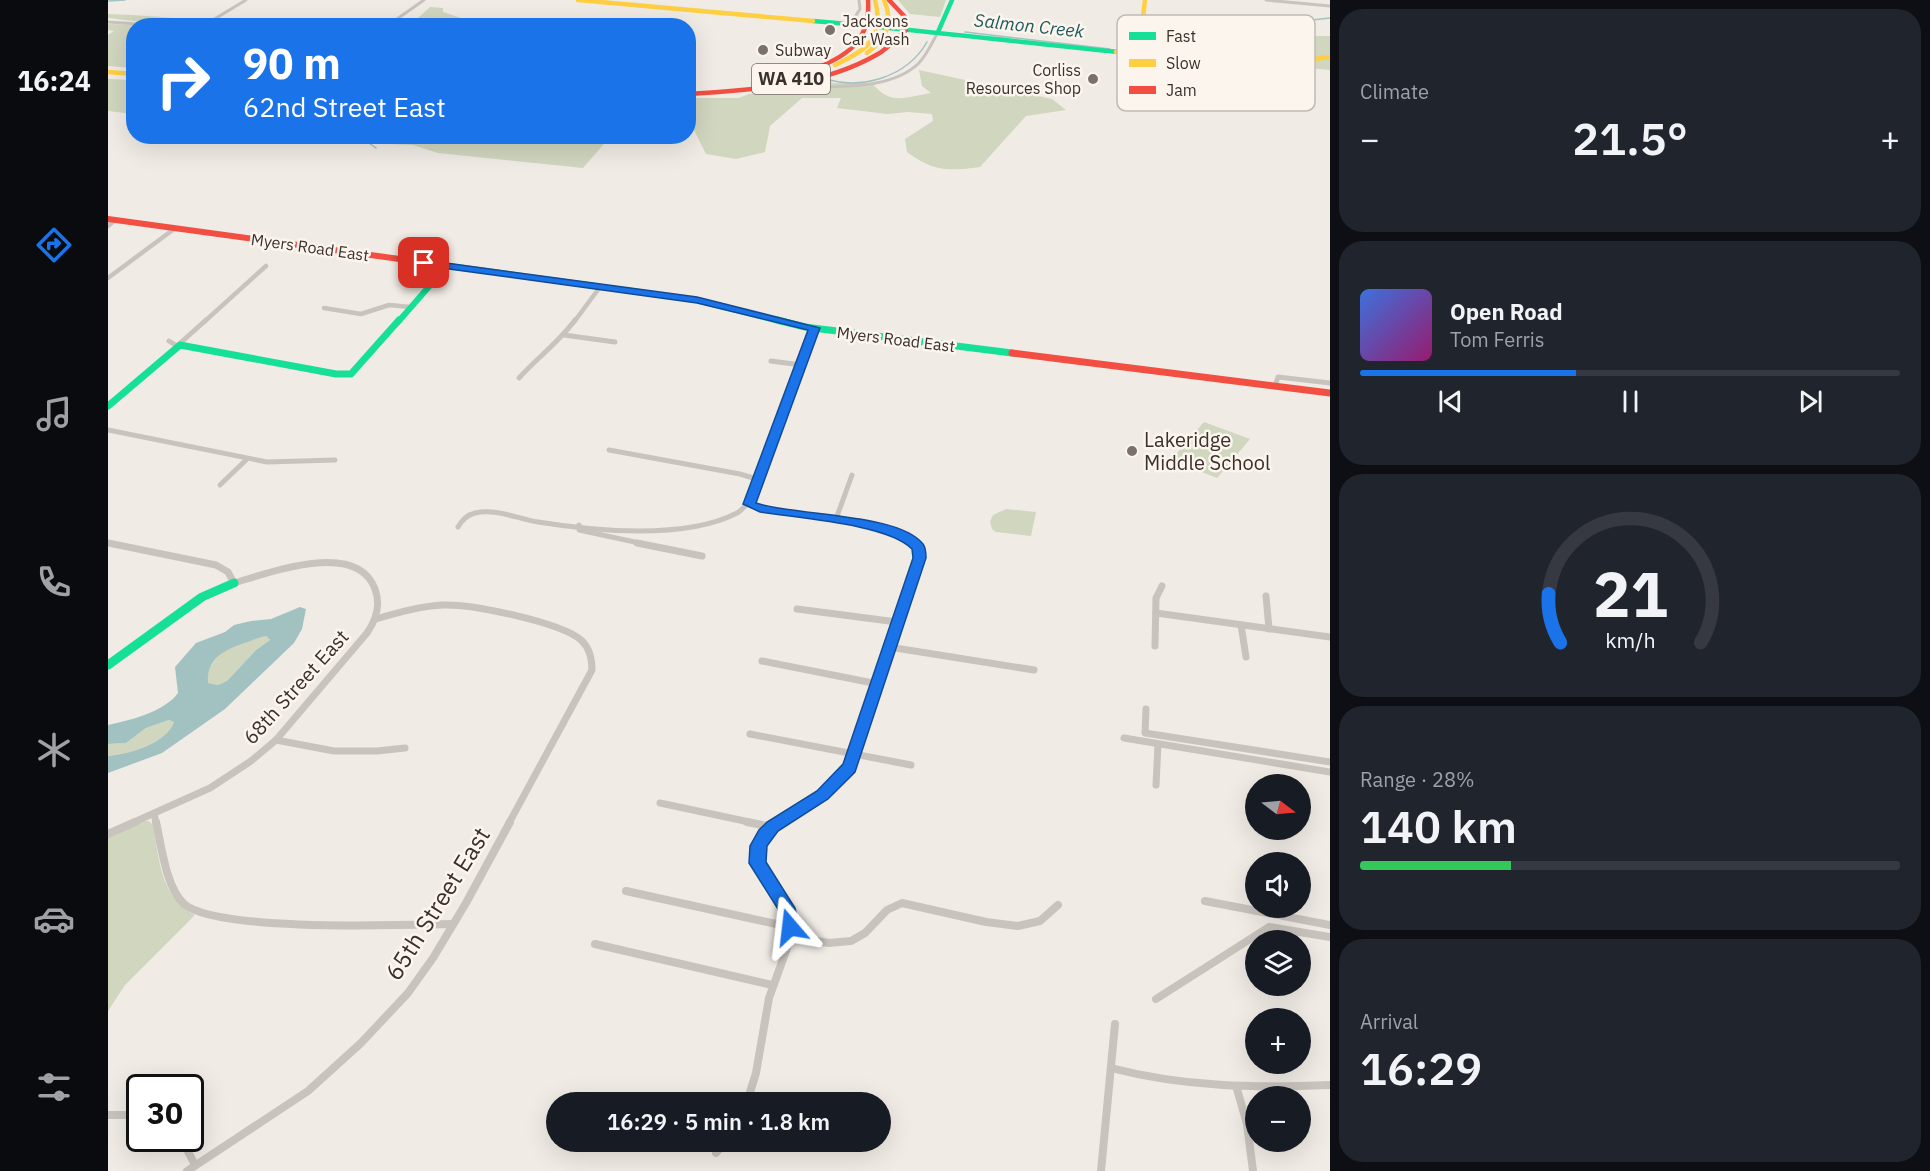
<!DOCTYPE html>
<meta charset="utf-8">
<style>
body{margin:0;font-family:"IBM Plex Sans",sans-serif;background:#20242c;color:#f1f3f6;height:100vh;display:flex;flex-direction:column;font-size:22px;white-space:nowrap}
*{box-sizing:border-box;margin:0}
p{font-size:20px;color:#9ea1a6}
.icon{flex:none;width:33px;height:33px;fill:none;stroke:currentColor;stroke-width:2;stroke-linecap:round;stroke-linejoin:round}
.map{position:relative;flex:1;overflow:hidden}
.details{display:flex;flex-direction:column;gap:9px;padding:9px;background:#0d0f14;width:600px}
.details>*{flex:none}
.guide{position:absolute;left:18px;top:18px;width:570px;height:126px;border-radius:24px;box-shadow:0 6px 24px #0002;background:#1a73e8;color:#fff;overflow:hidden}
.needle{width:39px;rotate:106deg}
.buttons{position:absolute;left:1137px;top:774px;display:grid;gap:12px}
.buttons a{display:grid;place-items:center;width:66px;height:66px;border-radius:50%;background:#171b24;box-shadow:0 6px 24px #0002;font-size:30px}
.speed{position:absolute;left:18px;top:1074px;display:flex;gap:12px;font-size:30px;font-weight:700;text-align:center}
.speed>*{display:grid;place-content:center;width:78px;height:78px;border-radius:50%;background:#171b24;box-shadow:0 6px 24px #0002;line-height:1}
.speed .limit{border:3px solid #111;border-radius:9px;background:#fff;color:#111}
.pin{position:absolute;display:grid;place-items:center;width:51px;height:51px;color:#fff;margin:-26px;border-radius:12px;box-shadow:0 3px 9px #0006}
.me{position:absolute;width:66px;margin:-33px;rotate:343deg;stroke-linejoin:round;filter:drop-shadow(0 0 4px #0008)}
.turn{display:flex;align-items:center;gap:21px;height:126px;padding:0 18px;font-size:27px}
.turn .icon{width:78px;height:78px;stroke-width:2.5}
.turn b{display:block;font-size:42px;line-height:51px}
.big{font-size:45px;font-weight:600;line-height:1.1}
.details .card{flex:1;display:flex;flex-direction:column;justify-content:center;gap:9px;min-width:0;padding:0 21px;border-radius:24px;background:#20242c}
.details .dial{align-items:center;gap:0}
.dial svg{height:156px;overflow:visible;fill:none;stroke:#363941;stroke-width:7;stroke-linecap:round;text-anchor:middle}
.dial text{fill:#f1f3f6;stroke:none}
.song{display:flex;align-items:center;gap:18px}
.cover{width:72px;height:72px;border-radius:9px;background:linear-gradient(135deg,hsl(220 70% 55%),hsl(320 70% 35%))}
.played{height:6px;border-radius:3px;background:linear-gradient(90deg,#1a73e8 40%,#363941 40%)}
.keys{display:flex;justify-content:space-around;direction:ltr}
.heat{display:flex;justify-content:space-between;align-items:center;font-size:33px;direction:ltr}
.charge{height:9px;border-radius:4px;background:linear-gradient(90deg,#34c759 28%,#363941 0)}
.trip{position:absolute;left:438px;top:1092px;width:345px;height:60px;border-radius:30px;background:#171b24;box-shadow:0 6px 24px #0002;font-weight:600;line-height:60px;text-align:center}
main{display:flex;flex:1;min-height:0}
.tabs{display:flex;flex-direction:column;width:108px;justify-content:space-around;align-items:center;background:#090b0e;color:#9ea1a6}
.tabs .icon{width:42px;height:42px}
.tabs .active{color:#1a73e8}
.tabs b{font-size:27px;color:#f1f3f6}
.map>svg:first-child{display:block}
.green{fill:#d1d6bf}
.water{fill:#a1c2c1;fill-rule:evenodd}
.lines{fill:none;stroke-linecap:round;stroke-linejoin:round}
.stream{stroke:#a1c2c1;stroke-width:1.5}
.street-far4{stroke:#c9c3be;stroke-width:3}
.street-far3{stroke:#c9c3be;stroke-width:4.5}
.street-far2{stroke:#c9c3be;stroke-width:5}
.street-far1{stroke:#c9c3be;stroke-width:7}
.street{stroke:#c9c3be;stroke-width:8}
.fast-far3{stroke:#16e098;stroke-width:4.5}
.fast-far2{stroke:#16e098;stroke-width:6}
.fast-far1{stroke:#16e098;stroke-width:7}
.fast{stroke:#16e098;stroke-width:9}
.slow{stroke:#ffcf43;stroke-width:4.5}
.jam-far2{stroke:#f24e42;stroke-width:4.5}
.jam-far1{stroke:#f24e42;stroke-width:6}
.jam{stroke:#f24e42;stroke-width:7}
.route{fill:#1a73e8;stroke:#114b97;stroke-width:1.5}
.poi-dot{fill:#7a716c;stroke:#fbf5ee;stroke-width:2}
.labels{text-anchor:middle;stroke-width:5;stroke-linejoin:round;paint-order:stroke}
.far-poi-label{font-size:16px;fill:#3b302b;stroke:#fbf5ee;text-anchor:start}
.far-street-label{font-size:16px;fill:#3b302b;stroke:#fbf5ee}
.far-water-label{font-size:18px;font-style:italic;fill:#1f5a5e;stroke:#fbf5ee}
.shield{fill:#fbf5ee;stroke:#756b66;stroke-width:1.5}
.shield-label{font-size:18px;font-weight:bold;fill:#3b302b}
.poi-label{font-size:20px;fill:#3b302b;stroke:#fbf5ee;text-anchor:start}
.street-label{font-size:20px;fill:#3b302b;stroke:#fbf5ee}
.near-street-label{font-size:24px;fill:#3b302b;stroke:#fbf5ee}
.key{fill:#fbf5ee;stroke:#c1bab4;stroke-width:1.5}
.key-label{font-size:16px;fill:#3b302b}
</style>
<main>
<nav class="tabs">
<b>16:24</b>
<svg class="icon active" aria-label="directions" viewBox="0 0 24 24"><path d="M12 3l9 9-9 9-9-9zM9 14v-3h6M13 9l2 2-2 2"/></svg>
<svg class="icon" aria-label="music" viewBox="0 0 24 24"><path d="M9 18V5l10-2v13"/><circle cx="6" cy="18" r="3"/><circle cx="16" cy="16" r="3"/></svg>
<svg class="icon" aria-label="phone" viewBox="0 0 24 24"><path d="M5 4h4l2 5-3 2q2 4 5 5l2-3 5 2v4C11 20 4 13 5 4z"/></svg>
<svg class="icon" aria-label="climate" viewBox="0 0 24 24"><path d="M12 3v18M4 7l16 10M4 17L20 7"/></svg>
<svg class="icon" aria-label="car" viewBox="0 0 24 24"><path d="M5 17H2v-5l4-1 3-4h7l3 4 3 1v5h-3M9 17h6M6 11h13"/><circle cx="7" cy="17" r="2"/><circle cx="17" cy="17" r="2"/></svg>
<svg class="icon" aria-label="filters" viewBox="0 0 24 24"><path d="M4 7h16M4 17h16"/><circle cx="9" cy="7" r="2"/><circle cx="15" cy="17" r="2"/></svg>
</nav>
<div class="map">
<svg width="1222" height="1171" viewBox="0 0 1222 1171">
<rect width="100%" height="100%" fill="#f0ebe5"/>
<g class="green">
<polygon points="790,0 838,0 832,17 802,14"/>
<polygon points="322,7 335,8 335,12 353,18 346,25 315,25 309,19"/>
<path d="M0,14C33,15 67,18 99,21C82,31 22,20 0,18Z"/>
<polygon points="0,24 35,25 26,26 25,68 0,66 0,35 6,31 0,30"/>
<polygon points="1191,36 1222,36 1222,70 1040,53"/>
<path d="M811,70L944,99L958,110L918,116L872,167C840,171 826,172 799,152L797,139L825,121L824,114L800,112L779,114L729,108L733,98H694L662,126L657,152L628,159L598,154L586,130L581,127L580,98H631L641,94L690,89L692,81L711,77L725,83H764C782,106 798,97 823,93L814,86Z"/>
<polygon points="0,79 25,80 25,114 0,111"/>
<polygon points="201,137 502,137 475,168 330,153 305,145 224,142"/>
<polygon points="1096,422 1142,439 1109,478 1063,460"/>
<polygon points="898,509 928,512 923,536 888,532 884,529 882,522 885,515"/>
<path d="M158,636L162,640L148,650L119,681L110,685L100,683C96,655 135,638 158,636Z"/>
<path d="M61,720L66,722C58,744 21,754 0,756V744L18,743L38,728Z"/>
<path d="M34,821H41L45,825C51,859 53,899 87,915L17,985L0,1011V838Z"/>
</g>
<path class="water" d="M192,607L198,609L194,629L186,643L117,709L54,753L0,773V756C21,754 58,744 66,722L61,720L38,728L18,743L0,744V725C23,720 56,712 70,693L67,667L88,643L117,632L126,625L143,621L163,619ZM158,636L162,640L148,650L119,681L110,685L100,683C98,658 119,648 140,642C146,640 151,637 158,636Z"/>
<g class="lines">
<g class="stream">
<polyline points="0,1 17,0"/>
<polyline points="857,32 1002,49"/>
<polyline points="1020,51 1160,25 1222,18"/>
<path d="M715,78C753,91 799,77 819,42"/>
<polyline points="251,136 268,148"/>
</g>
<g class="street-far4">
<polyline points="1158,0 1222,6"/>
<polyline points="0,22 63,26"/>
<polyline points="742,25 752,9 751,0"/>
<polyline points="95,26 138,0"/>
<polyline points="279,26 316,0"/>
<polyline points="1033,29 1059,31 1085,24"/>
<path d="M712,87C744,86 785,87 810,64C819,55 824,43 830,32"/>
</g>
<g class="street-far3">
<polyline points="0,226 7,220"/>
<polyline points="0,278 66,229"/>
<polyline points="216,308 253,314 281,305 302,307"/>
<polyline points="96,322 158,266"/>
<polyline points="466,322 492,287"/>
</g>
<g class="street-far2">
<polyline points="456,335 507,342"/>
<polyline points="61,341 69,346 98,320"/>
<polyline points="663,361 693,365"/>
<path d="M411,378C429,358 451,342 467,320"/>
<polyline points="1167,386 1170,377 1222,383"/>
<polyline points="0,430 159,462 227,460"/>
<polyline points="501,450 632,474 652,480"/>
<polyline points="112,485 139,459"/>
<path d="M641,505C695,520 761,510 808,544"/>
<polyline points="728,519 744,475"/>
<polyline points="471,525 471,530 536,544"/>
<path d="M350,527C354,520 359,515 367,513C388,508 410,519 430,522C486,531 577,540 629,513C635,510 640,502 645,497L706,328"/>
<polyline points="0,543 7,544"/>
</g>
<g class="street-far1">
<path d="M0,543L108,565L120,572L126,583C161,573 249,539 267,589C273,605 268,620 259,633L168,740L143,761L102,788L24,823"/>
<polyline points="529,543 594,556"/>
<polyline points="1158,596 1161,629"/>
<polyline points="689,609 789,622"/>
<polyline points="1048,613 1222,637"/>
<path d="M267,619C289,613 312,606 335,605C364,604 452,622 473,640C482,648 484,659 484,670L401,823"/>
<polyline points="1133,625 1138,657"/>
<polyline points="1047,646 1048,598 1054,586"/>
<polyline points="781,647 926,670"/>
<polyline points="654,661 770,684"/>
<polyline points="1038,709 1037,733 1222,762"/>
<polyline points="642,734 803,765"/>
<polyline points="1016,738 1222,772"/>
<polyline points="168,740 226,751 269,751 297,748"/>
<polyline points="1048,785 1050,745"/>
<polyline points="552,803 646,823"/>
<polyline points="46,814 48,823"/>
<polyline points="670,823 715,795 742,767 811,558 806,543"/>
</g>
<g class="street">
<path d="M48,822C53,844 58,888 76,904C109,932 295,925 345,924"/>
<polyline points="639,822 664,827"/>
<polyline points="0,834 27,822"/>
<polyline points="518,891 682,927"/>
<polyline points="1097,901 1222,925"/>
<polyline points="683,937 721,943 743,941 757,933 779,910 794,903 878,922 910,926 932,921 950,905"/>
<polyline points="487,944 664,985"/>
<polyline points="1048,999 1161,927 1222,937"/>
<path d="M1003,1068C1076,1087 1147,1088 1222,1085"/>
<polyline points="1129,1089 1139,1124 1145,1171"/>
<polyline points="639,1102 648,1073 661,998 683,937 679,908 650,863 651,846 656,835 672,822"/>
<polyline points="0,1115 32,1115"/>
<polyline points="73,1138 87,1165"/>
<polyline points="608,1153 617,1142"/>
<polyline points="79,1171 200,1091 253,1043 300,993 325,958 358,903 402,822"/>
<polyline points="993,1171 1007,1024"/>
</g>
<g class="fast-far3">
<path d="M705,21C849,33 991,52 1135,64"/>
<polyline points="830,32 844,0"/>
</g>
<g class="fast-far2">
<polyline points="299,260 589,300 675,322"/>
<polyline points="290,322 339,266"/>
</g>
<g class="fast-far1">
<polyline points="669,320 697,327 904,353"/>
<polyline points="0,406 72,345 228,374 243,374 291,320"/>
</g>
<polyline class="fast" points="0,665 94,597 126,583"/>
<g class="slow">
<polyline points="470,0 705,21"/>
<polyline points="1008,52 1032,42 1037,0"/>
<path d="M759,53C778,38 786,24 776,0"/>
<polyline points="1135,64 1167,64 1222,57"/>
<path d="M727,65C759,50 777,38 767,0"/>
<polyline points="0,72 26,74"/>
</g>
<g class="jam-far2">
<path d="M702,71C738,56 763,43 760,0"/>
<path d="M580,94C644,90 713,87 770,54C780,48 789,38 798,30L797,17L781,0"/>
</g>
<polyline class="jam-far1" points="0,219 299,260"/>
<polyline class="jam" points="904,353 1222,393"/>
</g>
<path class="route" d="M316,260L589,297L712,328L648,503C687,516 791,513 815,544C818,548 818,553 818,558L747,772L720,799L670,831L659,846L658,862L687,908L691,927L689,933L682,935L676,933L670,909L641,863L642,846L651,830L659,822L709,791L735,764L805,558L804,549C780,524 688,518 652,512L635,504L700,330L589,303L312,265V261Z"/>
<g class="poi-dot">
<circle cx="722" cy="30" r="6"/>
<circle cx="655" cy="50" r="6"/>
<circle cx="985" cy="79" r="6"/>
<circle cx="1024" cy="451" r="6"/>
</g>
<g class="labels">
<g class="far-poi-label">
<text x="734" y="27">Jacksons<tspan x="734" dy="18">Car Wash</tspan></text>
<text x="667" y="56">Subway</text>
<text x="973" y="76" text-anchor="end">Corliss<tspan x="973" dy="18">Resources Shop</tspan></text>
</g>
<g class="far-street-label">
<text transform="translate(202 247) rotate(8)" y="6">Myers Road East</text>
<text transform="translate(788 339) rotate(7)" y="6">Myers Road East</text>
</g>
<g class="far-water-label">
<text transform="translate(921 26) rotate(6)" y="6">Salmon Creek</text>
</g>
<rect class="shield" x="644" y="64" width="78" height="30" rx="4.5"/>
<g class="shield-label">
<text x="683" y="85">WA 410</text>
</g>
<g class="poi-label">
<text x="1036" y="447">Lakeridge<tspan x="1036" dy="23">Middle School</tspan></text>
</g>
<g class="street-label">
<text transform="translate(188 687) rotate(-48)" y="7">68th Street East</text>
</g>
<g class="near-street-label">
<text transform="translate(330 904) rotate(-58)" y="8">65th Street East</text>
</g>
</g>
<rect x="1009" y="15" width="198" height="96" rx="9" class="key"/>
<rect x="1021" y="32" width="27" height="8" fill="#16e098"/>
<rect x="1021" y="59" width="27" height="8" fill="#ffcf43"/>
<rect x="1021" y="86" width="27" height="8" fill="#f24e42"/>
<g class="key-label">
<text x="1058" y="42">Fast</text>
<text x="1058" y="69">Slow</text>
<text x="1058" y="96">Jam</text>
</g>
</svg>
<div class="buttons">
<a><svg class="needle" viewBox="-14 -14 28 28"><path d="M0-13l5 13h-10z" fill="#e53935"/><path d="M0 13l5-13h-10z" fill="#9ea1a6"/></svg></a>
<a><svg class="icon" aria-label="sound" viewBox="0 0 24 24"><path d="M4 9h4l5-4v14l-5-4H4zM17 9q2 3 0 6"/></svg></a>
<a><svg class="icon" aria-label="layers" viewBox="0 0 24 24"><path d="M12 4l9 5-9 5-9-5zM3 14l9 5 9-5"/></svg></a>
<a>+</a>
<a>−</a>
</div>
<div class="speed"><div class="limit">30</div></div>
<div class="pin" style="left:316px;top:263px;background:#d93025"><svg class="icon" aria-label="arrive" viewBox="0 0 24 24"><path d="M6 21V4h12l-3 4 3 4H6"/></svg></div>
<svg class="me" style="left:682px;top:927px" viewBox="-20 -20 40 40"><path d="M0-17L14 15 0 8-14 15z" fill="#1a73e8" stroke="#fff" stroke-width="4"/></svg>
<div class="trip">16:29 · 5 min · 1.8 km</div>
<div class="guide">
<div class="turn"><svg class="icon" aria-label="right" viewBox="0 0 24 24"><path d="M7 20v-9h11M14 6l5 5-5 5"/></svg><div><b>90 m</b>62nd Street East</div></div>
</div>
</div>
<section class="details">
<div class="card"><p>Climate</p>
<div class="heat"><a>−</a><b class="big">21.5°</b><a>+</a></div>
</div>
<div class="card">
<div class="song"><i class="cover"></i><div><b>Open Road</b><p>Tom Ferris</p></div></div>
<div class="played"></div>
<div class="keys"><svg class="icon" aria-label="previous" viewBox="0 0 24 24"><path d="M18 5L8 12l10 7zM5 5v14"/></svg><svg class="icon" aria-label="pause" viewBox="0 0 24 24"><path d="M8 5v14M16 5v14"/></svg><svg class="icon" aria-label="next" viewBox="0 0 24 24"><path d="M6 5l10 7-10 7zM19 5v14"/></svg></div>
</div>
<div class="card dial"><svg viewBox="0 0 100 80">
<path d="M14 69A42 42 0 1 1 86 69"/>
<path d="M14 69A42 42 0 0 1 8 44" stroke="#1a73e8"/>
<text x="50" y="56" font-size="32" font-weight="700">21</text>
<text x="50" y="72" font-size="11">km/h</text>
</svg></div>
<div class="card"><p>Range · 28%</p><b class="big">140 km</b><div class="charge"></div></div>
<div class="card"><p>Arrival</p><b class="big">16:29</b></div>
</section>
</main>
